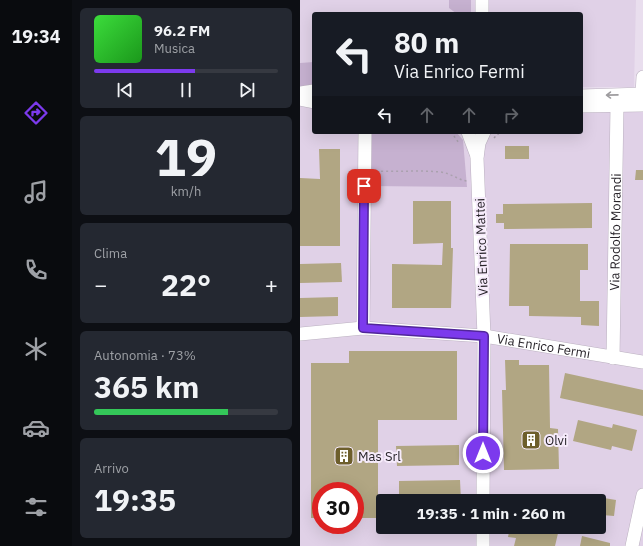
<!DOCTYPE html>
<html lang="it">
<meta charset="utf-8">
<style>
body{margin:0;font-family:"IBM Plex Sans",sans-serif;background:#242831;color:#f1f3f6;height:100vh;display:flex;flex-direction:column;font-size:15px;white-space:nowrap}
*{box-sizing:border-box;margin:0}
p{font-size:13px;color:#9ea1a6}
.icon{flex:none;width:22px;height:22px;fill:none;stroke:currentColor;stroke-width:2;stroke-linecap:round;stroke-linejoin:round}
.map{position:relative;flex:1;overflow:hidden}
.drawer{display:flex;flex-direction:column;gap:8px;padding:8px;background:#0d0f14;width:228px}
.drawer>*{flex:none}
.hud{position:absolute;left:12px;top:12px;width:271px;height:122px;border-radius:4px;box-shadow:0 4px 16px #0002;background:#171b24;color:#f1f3f6;overflow:hidden}
.speed{position:absolute;left:12px;top:482px;display:flex;gap:8px;font-size:20px;font-weight:700;text-align:center}
.speed>*{display:grid;place-content:center;width:52px;height:52px;border-radius:50%;background:#171b24;box-shadow:0 4px 16px #0002;line-height:1}
.speed .limit{border:6px solid #d22;background:#fff;color:#111}
.pin{position:absolute;display:grid;place-items:center;width:34px;height:34px;color:#fff;margin:-17px;border-radius:8px;box-shadow:0 2px 6px #0006}
.me{position:absolute;width:44px;margin:-22px;rotate:0deg;stroke-linejoin:round;filter:drop-shadow(0 0 3px #0008)}
.turn{display:flex;align-items:center;gap:14px;height:84px;padding:0 16px;font-size:18px}
.turn .icon{width:52px;height:52px;stroke-width:2.5}
.turn b{display:block;font-size:28px;line-height:34px}
.lanes{display:flex;align-items:center;height:38px;padding:0 16px;background:#0003;justify-content:center;gap:20px;direction:ltr}
.lanes .off{opacity:.35}
.big{font-size:30px;font-weight:700;line-height:1.1}
.drawer .widget{flex:1;display:flex;flex-direction:column;justify-content:center;gap:6px;min-width:0;padding:0 14px;border-radius:6px;background:#242831}
.drawer .dial{align-items:center;gap:0}
.dial b{font-size:52px;line-height:1}
.song{display:flex;align-items:center;gap:12px}
.cover{width:48px;height:48px;border-radius:6px;background:linear-gradient(135deg,hsl(120 70% 55%),hsl(120 70% 35%))}
.played{height:4px;border-radius:2px;background:linear-gradient(90deg,#7c3aed 55%,#363941 55%)}
.keys{display:flex;justify-content:space-around;direction:ltr}
.heat{display:flex;justify-content:space-between;align-items:center;font-size:22px;direction:ltr}
.charge{height:6px;border-radius:3px;background:linear-gradient(90deg,#34c759 73%,#363941 0)}
.trip{position:absolute;left:76px;top:494px;width:230px;height:40px;border-radius:4px;background:#171b24;box-shadow:0 4px 16px #0002;font-weight:700;line-height:40px;text-align:center}
main{display:flex;flex:1;min-height:0}
.menu{display:flex;flex-direction:column;width:72px;justify-content:space-around;align-items:center;background:#090b0e;color:#9ea1a6}
.menu .icon{width:28px;height:28px}
.menu .selected{color:#7c3aed}
.menu b{font-size:18px;color:#f1f3f6}
.map>svg:first-child{display:block}
.built{fill:#e0d1e7;fill-rule:evenodd}
.green{fill:#c6b1d0}
.building{fill:#b1a683}
.lines{fill:none;stroke-linecap:round;stroke-linejoin:round}
.minor-casing{stroke:#bbb1c0;stroke-width:14}
.path{stroke:#aaa1ae;stroke-width:1.5;stroke-dasharray:2 3;stroke-linecap:butt}
.minor{stroke:#fff;stroke-width:13}
.oneway{stroke:#9e9c9f}
.route-casing{stroke:#51269a;stroke-width:10}
.route{stroke:#7c3aed;stroke-width:7}
.labels{text-anchor:middle;stroke-width:4;stroke-linejoin:round;paint-order:stroke}
.street-label{font-size:13px;fill:#28242a;stroke:#f6ebfb}
.poi-label{font-size:13px;fill:#28242a;stroke:#f6ebfb;text-anchor:start}
</style>
<main>
<nav class="menu">
<b>19:34</b>
<svg class="icon selected" aria-label="directions" viewBox="0 0 24 24"><path d="M12 3l9 9-9 9-9-9zM9 14v-3h6M13 9l2 2-2 2"/></svg>
<svg class="icon" aria-label="music" viewBox="0 0 24 24"><path d="M9 18V5l10-2v13"/><circle cx="6" cy="18" r="3"/><circle cx="16" cy="16" r="3"/></svg>
<svg class="icon" aria-label="phone" viewBox="0 0 24 24"><path d="M5 4h4l2 5-3 2q2 4 5 5l2-3 5 2v4C11 20 4 13 5 4z"/></svg>
<svg class="icon" aria-label="climate" viewBox="0 0 24 24"><path d="M12 3v18M4 7l16 10M4 17L20 7"/></svg>
<svg class="icon" aria-label="car" viewBox="0 0 24 24"><path d="M5 17H2v-5l4-1 3-4h7l3 4 3 1v5h-3M9 17h6M6 11h13"/><circle cx="7" cy="17" r="2"/><circle cx="17" cy="17" r="2"/></svg>
<svg class="icon" aria-label="filters" viewBox="0 0 24 24"><path d="M4 7h16M4 17h16"/><circle cx="9" cy="7" r="2"/><circle cx="15" cy="17" r="2"/></svg>
</nav>
<section class="drawer">
<div class="widget">
<div class="song"><i class="cover"></i><div><b>96.2 FM</b><p>Musica</p></div></div>
<div class="played"></div>
<div class="keys"><svg class="icon" aria-label="previous" viewBox="0 0 24 24"><path d="M18 5L8 12l10 7zM5 5v14"/></svg><svg class="icon" aria-label="pause" viewBox="0 0 24 24"><path d="M8 5v14M16 5v14"/></svg><svg class="icon" aria-label="next" viewBox="0 0 24 24"><path d="M6 5l10 7-10 7zM19 5v14"/></svg></div>
</div>
<div class="widget dial"><b>19</b><p>km/h</p></div>
<div class="widget"><p>Clima</p>
<div class="heat"><a>−</a><b class="big">22°</b><a>+</a></div>
</div>
<div class="widget"><p>Autonomia · 73%</p><b class="big">365 km</b><div class="charge"></div></div>
<div class="widget"><p>Arrivo</p><b class="big">19:35</b></div>
</section>
<div class="map">
<svg width="343" height="546" viewBox="0 0 343 546">
<rect width="100%" height="100%" fill="#e9deee"/>
<g class="built">
<polygon points="0,0 336,0 334,87 281,87 281,14 14,14 14,88 0,88"/>
<path d="M0,106H14V132H281V108L343,109V546H0ZM21,491H55V525H21ZM83,501H299V527H83Z"/>
</g>
<g class="green">
<polygon points="149,0 171,0 171,14 157,14 149,8"/>
<polygon points="14,62 14,88 0,88 0,63"/>
<polygon points="70,132 156,132 163,140 167,187 70,186"/>
</g>
<g class="building">
<rect x="205" y="146" width="24" height="13"/>
<polygon points="19,149 40,149 40,246 0,246 0,178 20,179"/>
<polygon points="336,170 343,170 343,180 335,180"/>
<polygon points="113,201 151,201 151,248 153,248 151,308 92,308 92,264 142,265 143,243 113,244"/>
<polygon points="292,203 292,228 204,229 204,223 196,223 196,214 203,214 203,204"/>
<polygon points="210,244 288,244 288,270 280,270 280,301 299,301 299,326 281,325 281,317 229,316 229,306 209,306"/>
<polygon points="41,263 42,282 0,283 0,264"/>
<polygon points="38,297 38,316 0,317 0,298"/>
<polygon points="49,351 157,351 157,420 78,420 78,518 55,518 55,491 21,491 21,518 11,518 11,363 49,363"/>
<polygon points="205,360 219,360 219,365 249,365 250,428 258,429 259,469 204,470 202,390 206,390"/>
<polygon points="265,373 343,390 343,416 260,398"/>
<polygon points="278,420 312,428 313,424 337,430 332,451 312,446 311,450 273,441"/>
<polygon points="159,445 159,465 97,466 96,446"/>
<polygon points="160,480 161,501 99,501 99,481"/>
<polygon points="304,498 316,500 314,516 302,515"/>
<polygon points="210,527 233,532 234,527 251,527 259,529 255,546 214,546 216,538 208,537"/>
<polygon points="282,536 310,543 310,546 280,546"/>
</g>
<g class="lines">
<defs>
<g id="minor">
<polyline points="182,14 182,0"/>
<polyline points="0,93 14,91"/>
<polyline points="342,94 343,77"/>
<polyline points="281,96 343,94"/>
<polyline points="0,99 14,102"/>
<polyline points="281,106 343,105"/>
<polyline points="168,132 177,156"/>
<polyline points="63,328 65,132"/>
<path id="s1" d="M0,334L63,328L184,336L343,362"/>
<path id="s2" d="M313,358L317,106"/>
<polyline points="183,501 184,336 177,158 179,143 184,132"/>
<polyline points="183,546 183,527"/>
<polyline points="332,546 343,495"/>
</g>
</defs>
<use href="#minor" class="minor-casing"/>
<g class="path">
<polyline points="151,132 159,143"/>
<polyline points="194,138 200,132"/>
<path d="M76,171C98,172 119,170 140,172C151,173 158,180 167,181"/>
</g>
<use href="#minor" class="minor"/>
</g>
<defs><path id="oneway-shaft" d="M-6 0H5M1.5-3L5.5 0L1.5 3" fill="none" stroke-width="1.6" stroke-linecap="round" stroke-linejoin="round"/></defs>
<use class="oneway" href="#oneway-shaft" transform="translate(312 95) rotate(179)"/>
<g class="lines">
<defs>
<polyline id="route" points="64,186 63,328 184,336 183,453"/>
</defs>
<use href="#route" class="route-casing"/>
<use href="#route" class="route"/>
</g>
<defs>
<symbol id="building-square" viewBox="-11 -11 22 22"><rect x="-9" y="-9" width="18" height="18" rx="4" fill="#6d5e2b" stroke="#f6ebfb"/><path d="M-4-6H4V6H1V3H-1V6H-4ZM-2.5-4.3h1.7v1.8h-1.7ZM.8-4.3h1.7v1.8H.8ZM-2.5-1h1.7V.8h-1.7ZM.8-1h1.7V.8H.8Z" fill="#fff"/></symbol>
</defs>
<g fill-rule="evenodd">
<use href="#building-square" x="220" y="429" width="22" height="22"/>
<use href="#building-square" x="33" y="445" width="22" height="22"/>
</g>
<g class="labels">
<g class="street-label">
<text dy="5" stroke="none"><textPath href="#s2" startOffset="126">Via Rodolfo Morandi</textPath></text>
<text transform="translate(181 247) rotate(-92)" y="5">Via Enrico Mattei</text>
<text dy="5" stroke="none"><textPath href="#s1" startOffset="245">Via Enrico Fermi</textPath></text>
</g>
<g class="poi-label">
<text x="245" y="445">Olvi</text>
<text x="58" y="461">Mas Srl</text>
</g>
</g>
</svg>
<div class="speed"><div class="limit">30</div></div>
<div class="pin" style="left:64px;top:186px;background:#d93025"><svg class="icon" aria-label="arrive" viewBox="0 0 24 24"><path d="M6 21V4h12l-3 4 3 4H6"/></svg></div>
<svg class="me" style="left:183px;top:453px" viewBox="-20 -20 40 40"><circle r="17" fill="#7c3aed" stroke="#fff" stroke-width="3"/><path d="M0-11L8 9 0 5-8 9z" fill="#fff"/></svg>
<div class="trip">19:35 · 1 min · 260 m</div>
<div class="hud">
<div class="turn"><svg class="icon" aria-label="left" viewBox="0 0 24 24"><path d="M17 20v-9H6M10 6l-5 5 5 5"/></svg><div><b>80 m</b>Via Enrico Fermi</div></div>
<div class="lanes"><svg class="icon" aria-label="left" viewBox="0 0 24 24"><path d="M17 20v-9H6M10 6l-5 5 5 5"/></svg><svg class="icon off" aria-label="ahead" viewBox="0 0 24 24"><path d="M12 20V5M6 11l6-6 6 6"/></svg><svg class="icon off" aria-label="ahead" viewBox="0 0 24 24"><path d="M12 20V5M6 11l6-6 6 6"/></svg><svg class="icon off" aria-label="right" viewBox="0 0 24 24"><path d="M7 20v-9h11M14 6l5 5-5 5"/></svg></div>
</div>
</div>
</main>
